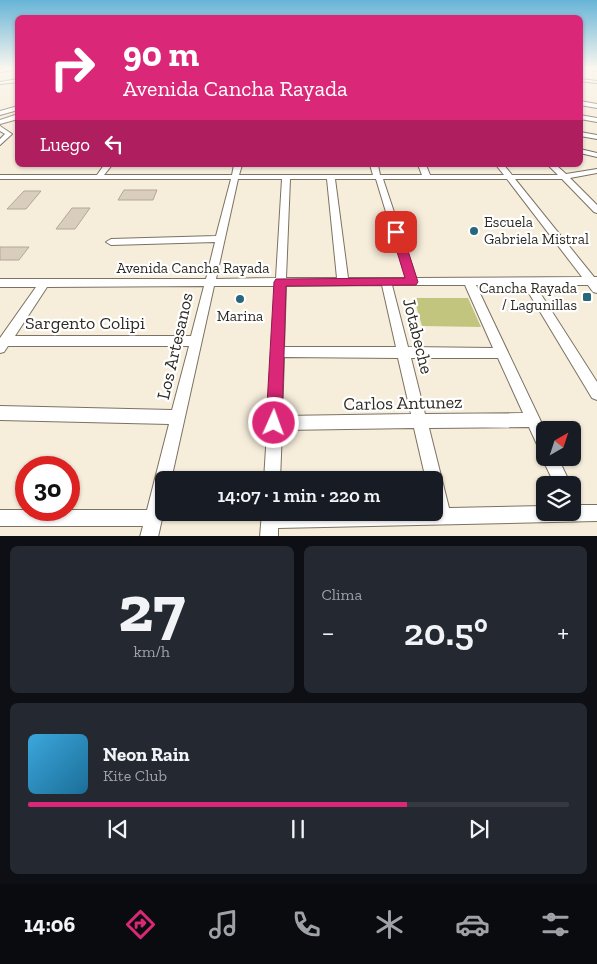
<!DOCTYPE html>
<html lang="es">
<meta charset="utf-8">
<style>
body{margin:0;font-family:"Zilla Slab",serif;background:#242831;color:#f1f3f6;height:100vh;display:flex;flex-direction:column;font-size:19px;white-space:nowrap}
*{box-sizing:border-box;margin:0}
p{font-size:16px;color:#9ea1a6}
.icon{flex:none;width:28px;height:28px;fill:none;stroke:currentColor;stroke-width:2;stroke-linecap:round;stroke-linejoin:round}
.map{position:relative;height:536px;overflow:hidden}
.details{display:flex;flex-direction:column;gap:10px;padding:10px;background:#0d0f14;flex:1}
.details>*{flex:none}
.guide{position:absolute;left:15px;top:15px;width:568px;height:152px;border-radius:8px;box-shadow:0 1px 4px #0004;background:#db2777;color:#fff;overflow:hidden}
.needle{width:32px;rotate:39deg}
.fabs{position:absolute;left:536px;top:421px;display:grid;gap:10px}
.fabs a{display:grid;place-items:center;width:45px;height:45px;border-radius:8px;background:#171b24;box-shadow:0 1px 4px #0004;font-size:25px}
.speed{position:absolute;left:15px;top:456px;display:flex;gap:10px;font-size:25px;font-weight:700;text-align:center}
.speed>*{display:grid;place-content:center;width:65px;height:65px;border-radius:50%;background:#171b24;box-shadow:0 1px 4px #0004;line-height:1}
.speed .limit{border:8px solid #d22;background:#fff;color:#111}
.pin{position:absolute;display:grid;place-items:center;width:42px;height:42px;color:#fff;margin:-21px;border-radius:10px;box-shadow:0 2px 8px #0006}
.me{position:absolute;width:55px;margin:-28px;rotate:2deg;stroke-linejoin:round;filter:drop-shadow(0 0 4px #0008)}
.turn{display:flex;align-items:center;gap:18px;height:105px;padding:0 25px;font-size:22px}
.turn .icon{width:65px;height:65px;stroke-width:2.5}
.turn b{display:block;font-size:35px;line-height:42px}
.then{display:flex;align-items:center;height:48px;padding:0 25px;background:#0003;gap:10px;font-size:19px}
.big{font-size:38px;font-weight:600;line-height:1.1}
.details .widget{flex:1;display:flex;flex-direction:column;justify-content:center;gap:8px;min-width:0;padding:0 18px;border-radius:8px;background:#242831}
.details .dial{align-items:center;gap:0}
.dial b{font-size:65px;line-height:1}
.song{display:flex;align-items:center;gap:15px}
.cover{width:60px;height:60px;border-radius:8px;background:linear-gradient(135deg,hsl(200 70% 55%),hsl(200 70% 35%))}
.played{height:5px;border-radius:2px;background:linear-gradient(90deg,#db2777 70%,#363941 70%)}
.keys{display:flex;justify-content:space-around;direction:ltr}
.heat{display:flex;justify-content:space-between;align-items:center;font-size:28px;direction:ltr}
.details .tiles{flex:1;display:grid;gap:10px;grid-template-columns:1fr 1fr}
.widget:last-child{grid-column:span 2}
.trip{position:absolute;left:155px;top:471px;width:288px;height:50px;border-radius:8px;background:#171b24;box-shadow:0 1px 4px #0004;font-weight:600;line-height:50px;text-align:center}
.menu{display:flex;height:80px;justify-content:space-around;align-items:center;background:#090b0e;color:#9ea1a6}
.menu .icon{width:35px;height:35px}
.menu .on{color:#db2777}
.menu b{font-size:22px;color:#f1f3f6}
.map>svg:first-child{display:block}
.green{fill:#c1c57e}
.building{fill:#d9cdbd;stroke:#b3a797}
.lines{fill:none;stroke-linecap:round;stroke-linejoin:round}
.minor-casing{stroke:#7b7263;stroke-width:2}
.major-casing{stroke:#7b7263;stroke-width:2}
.minor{fill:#fff;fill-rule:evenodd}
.major{fill:#fff;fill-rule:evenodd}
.route{fill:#db2777;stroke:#8e194d}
.poi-dot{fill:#27677c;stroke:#fff;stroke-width:2}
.labels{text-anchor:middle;stroke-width:4.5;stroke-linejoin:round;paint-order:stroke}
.poi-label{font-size:15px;fill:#2f2b25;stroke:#fff;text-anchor:start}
.street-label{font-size:15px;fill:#2f2b25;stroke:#fff}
.near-street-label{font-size:18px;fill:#2f2b25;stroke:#fff}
</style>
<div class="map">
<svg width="597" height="537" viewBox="0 0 597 537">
<rect width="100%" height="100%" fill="#f6eddb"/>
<polygon class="green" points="414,298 468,298 481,327 422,326"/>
<g class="building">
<polygon points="124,190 157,190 153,200 118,200"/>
<polygon points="24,191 41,191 26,209 7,209"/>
<polygon points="72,208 90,208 75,229 56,229"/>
<polygon points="0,247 29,247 19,260 0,260"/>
</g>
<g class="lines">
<defs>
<g id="minor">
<polygon points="12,68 18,68 18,69 0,72 0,70"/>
<polygon points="580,68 597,69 597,71"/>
<polygon points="18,79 18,82 0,84 0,82"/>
<polygon points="580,79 597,81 597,83 580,81"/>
<polygon points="580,101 597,104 597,108 580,105"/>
<polygon points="18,106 18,110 0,115 0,111"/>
<polygon points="580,115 597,118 597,122 580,119"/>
<polygon points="0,126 12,134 0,145 0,139 5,134 0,131"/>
<polygon points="580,132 597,135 597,139 580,136"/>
<polygon points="580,149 597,153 597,157 580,153"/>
<path d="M104,165H112L104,175H232L234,165H242L239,175H373L370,165H378L380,175H422L418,165H426L430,175H504L496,165H504L512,175H558L548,165H556L566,174L597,169V173L570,178L597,205V213L594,212L562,179H515L594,277H597V293L593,292L588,285H535L597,382V400L592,398L524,285H476L545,430V458H558L571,485H555L542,458L544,453L540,451L529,427L429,428L449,508L545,506V512H572V505H597V521L278,528V537H260L262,512H434V480H426L414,428L282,430L280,480H264L276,286H214L171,480H164V510L158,537H140L143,526H0V510H147L169,424L0,420V406L172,410L189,346H8L4,352L0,353V338L36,287H0V279H206L215,242L111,245L106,242L111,239L216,236L231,179H0V175H97ZM238,179H282L276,278L216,279ZM290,179H327L337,278H286ZM335,179H376L406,278H348ZM383,179H507L582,277L416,278ZM382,285L396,347H284L286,286ZM392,285H465L493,348L408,347ZM204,286L191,336H15L47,287ZM284,357L398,358L411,414L282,416ZM411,358H498L523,413L425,414Z"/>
</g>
<polygon id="major" points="15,115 18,115 18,119 0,124 0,120"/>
</defs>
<use href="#minor" class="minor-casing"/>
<use href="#major" class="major-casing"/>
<use href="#minor" class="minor"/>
<use href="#major" class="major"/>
</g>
<linearGradient id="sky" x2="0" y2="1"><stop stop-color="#67b4d7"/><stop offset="0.48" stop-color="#fbf7ef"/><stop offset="1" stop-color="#fbf7ef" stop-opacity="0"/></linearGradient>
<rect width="597" height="143" fill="url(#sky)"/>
<polygon class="route" points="396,229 402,232 418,282 416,285 286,286 282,423 280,429 274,431 268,429 266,423 274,282 276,279 405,278 391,232"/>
<g class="poi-dot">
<circle cx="474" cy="231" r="5"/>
<rect x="582" y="292" width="10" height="10" rx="2.5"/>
<circle cx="240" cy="299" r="5"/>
</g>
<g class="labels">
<g class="poi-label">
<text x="484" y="227">Escuela<tspan x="484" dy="17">Gabriela Mistral</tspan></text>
<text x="577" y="293" text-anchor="end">Cancha Rayada<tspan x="577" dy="17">/ Lagunillas</tspan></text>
<text x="240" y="321" text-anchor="middle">Marina</text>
</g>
<g class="street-label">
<text x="193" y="273">Avenida Cancha Rayada</text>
</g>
<g class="near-street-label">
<text x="85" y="329">Sargento Colipi</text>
<text transform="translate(418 336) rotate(76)" y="6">Jotabeche</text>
<text transform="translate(175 346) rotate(-77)" y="6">Los Artesanos</text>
<text transform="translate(403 403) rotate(-1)" y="6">Carlos Antunez</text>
</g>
</g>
</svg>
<div class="fabs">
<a><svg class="needle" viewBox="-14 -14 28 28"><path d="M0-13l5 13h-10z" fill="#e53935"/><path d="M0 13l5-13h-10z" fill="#9ea1a6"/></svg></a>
<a><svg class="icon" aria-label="layers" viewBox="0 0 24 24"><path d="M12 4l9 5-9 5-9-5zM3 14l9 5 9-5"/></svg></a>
</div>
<div class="speed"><div class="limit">30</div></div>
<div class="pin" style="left:396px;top:232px;background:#d93025"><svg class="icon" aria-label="arrive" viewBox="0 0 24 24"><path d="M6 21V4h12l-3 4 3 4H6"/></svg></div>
<svg class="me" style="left:274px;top:423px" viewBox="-20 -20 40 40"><circle r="17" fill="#db2777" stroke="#fff" stroke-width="3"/><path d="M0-11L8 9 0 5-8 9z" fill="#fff"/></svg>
<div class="trip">14:07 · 1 min · 220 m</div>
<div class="guide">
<div class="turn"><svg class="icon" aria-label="right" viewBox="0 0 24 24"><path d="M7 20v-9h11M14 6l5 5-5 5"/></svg><div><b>90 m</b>Avenida Cancha Rayada</div></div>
<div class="then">Luego<svg class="icon" aria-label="left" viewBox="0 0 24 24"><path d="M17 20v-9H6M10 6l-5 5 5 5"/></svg></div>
</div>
</div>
<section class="details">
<div class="tiles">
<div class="widget dial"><b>27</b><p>km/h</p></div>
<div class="widget"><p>Clima</p>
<div class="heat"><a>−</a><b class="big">20.5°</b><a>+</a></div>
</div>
<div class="widget">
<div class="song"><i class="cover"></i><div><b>Neon Rain</b><p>Kite Club</p></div></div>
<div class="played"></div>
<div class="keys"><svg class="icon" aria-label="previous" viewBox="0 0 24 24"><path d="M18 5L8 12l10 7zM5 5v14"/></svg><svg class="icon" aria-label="pause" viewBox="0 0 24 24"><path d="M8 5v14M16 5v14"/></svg><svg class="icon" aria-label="next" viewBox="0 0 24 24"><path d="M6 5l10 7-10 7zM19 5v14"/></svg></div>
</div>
</div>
</section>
<nav class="menu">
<b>14:06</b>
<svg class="icon on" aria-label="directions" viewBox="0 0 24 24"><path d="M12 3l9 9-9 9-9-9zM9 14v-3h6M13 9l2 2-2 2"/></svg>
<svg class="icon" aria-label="music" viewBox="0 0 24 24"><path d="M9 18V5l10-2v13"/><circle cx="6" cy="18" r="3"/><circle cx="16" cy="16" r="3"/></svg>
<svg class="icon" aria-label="phone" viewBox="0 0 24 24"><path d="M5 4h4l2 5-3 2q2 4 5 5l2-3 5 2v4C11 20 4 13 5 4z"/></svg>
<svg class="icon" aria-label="climate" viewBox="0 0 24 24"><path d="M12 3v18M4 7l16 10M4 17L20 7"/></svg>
<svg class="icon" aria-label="car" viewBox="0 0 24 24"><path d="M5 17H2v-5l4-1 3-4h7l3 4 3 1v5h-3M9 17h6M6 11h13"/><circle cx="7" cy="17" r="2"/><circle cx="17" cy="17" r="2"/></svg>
<svg class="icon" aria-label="filters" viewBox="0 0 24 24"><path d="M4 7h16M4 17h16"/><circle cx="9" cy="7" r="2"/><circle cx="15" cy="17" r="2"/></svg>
</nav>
